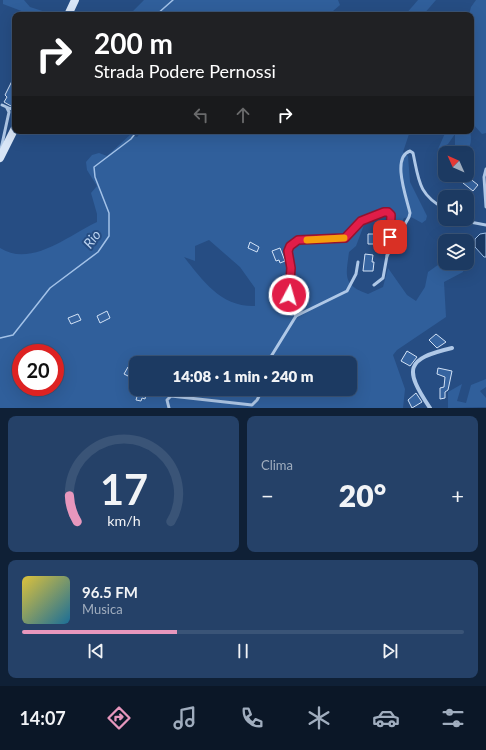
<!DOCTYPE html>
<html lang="it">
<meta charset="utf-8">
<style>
body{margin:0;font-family:Lato,sans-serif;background:#254168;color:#f1f3f6;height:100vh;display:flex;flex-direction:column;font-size:15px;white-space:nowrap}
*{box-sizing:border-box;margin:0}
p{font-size:13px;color:#a0adbe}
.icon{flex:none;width:22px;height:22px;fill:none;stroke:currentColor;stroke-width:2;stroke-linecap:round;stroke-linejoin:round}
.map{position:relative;height:408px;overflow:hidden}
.details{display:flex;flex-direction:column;gap:8px;padding:8px;background:#0f2036;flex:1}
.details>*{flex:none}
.banner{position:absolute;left:12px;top:12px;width:462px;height:122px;border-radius:8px;box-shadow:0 4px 16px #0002,0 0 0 1px #3a5477;background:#202124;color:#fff;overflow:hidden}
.needle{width:26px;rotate:315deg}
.buttons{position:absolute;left:438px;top:146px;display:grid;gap:8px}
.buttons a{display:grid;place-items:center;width:36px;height:36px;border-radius:8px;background:#1c3a62;box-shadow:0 4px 16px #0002,0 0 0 1px #3a5477;font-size:20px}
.speed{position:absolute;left:12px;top:344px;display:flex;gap:8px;font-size:20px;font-weight:700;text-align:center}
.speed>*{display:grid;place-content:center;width:52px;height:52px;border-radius:50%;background:#1c3a62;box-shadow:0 4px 16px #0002,0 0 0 1px #3a5477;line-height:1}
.speed .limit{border:6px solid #d22;background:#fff;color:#111}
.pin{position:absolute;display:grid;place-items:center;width:34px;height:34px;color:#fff;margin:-17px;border-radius:8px;box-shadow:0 2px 6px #0006}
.me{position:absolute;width:44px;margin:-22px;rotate:6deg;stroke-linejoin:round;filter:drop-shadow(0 0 3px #0008)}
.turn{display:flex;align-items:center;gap:14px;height:84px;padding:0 16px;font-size:18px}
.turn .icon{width:52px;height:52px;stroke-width:2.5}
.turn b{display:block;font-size:28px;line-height:34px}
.lanes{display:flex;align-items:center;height:38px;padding:0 16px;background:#0003;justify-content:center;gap:20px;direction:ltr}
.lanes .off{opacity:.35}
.big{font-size:30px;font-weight:800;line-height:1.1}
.details .card{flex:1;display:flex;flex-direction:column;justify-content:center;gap:6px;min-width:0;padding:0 14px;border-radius:8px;background:#254168}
.details .dial{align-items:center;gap:0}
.dial svg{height:104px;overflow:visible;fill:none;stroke:#3a5477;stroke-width:7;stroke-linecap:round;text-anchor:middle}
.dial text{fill:#f1f3f6;stroke:none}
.song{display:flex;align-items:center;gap:12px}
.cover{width:48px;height:48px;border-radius:6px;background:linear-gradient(135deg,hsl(50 70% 55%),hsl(200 70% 35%))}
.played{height:4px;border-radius:2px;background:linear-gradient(90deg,#e797bd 35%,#3a5477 35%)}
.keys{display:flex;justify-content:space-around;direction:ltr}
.heat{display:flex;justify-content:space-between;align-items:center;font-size:22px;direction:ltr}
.details .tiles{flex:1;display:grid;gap:8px;grid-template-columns:1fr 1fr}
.card:last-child{grid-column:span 2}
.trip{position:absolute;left:129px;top:356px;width:228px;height:40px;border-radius:8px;background:#1c3a62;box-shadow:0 4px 16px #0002,0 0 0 1px #3a5477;font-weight:800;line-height:40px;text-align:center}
.tabs{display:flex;height:64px;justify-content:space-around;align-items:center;background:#0b1727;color:#a0adbe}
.tabs .icon{width:28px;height:28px}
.tabs .on{color:#e797bd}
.tabs b{font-size:18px;color:#f1f3f6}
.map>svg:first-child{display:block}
.green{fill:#305f9b;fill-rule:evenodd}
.water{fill:#1a3964;stroke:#a3c2e8}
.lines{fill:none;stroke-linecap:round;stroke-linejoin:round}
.stream{stroke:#a3c2e8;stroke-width:1.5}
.building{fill:#3664a0;stroke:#d2e2f6}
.service{stroke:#afc8e7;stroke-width:3}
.minor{stroke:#afc8e7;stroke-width:4}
.secondary{stroke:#d8e5f6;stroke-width:8}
.route-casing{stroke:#92132f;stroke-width:10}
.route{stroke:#e11d48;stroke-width:7}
.slow{stroke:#f59e0b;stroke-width:7}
.labels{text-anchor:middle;stroke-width:4;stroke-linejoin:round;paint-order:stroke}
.water-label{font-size:14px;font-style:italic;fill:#bad2ef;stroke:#264d83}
</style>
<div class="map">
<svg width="486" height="408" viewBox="0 0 486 408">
<rect width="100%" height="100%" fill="#264d83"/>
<g class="green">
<polygon points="3,0 24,0 30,7 55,15 32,15 3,4"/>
<polygon points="144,0 338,0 340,5 333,11 332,15 129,15"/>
<polygon points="418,0 436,0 423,15 405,15"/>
<polygon points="476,0 486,0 486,133 482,134 472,123 471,127 471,15 469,15 471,7"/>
<path d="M142,131H410L403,152L408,156L410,182L427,216L426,220L422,223L411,217L404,218L390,248H388L393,213L390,208C381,209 364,214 358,220L365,222L356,246L349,252C346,276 342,285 368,294L383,287L388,268L407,295L416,301L425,287L428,272L445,260V263H465L463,272L444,282L446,317L397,350L393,355L405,389L403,408H0V248C31,268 69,235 97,222V214L91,193L97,186L87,170L86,162L92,155L99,153L107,156L130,135L137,137ZM209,240L240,267L255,288V306C221,307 203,281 184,257L195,261V246ZM21,353H55V387H21ZM136,363H350V389H136Z"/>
<path d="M446,131H470C472,141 471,145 466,153H455V134L448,144L438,149Z"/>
<polygon points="486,379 486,387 480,391 486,398 486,407 448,408 448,392 462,384 457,401 466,403 471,385"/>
</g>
<polygon class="water" points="486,233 486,257 484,257 475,247 475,239 480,234"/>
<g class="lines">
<g class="stream">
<polyline points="156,15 173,0"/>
<polyline points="0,338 13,335 50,288 98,252 109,236 109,213 95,177 94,167 131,139 137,131"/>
</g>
</g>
<g class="building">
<polygon points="15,75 15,103 11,106 4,102 7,97 5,95"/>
<polygon points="468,177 478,185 473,191 463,183"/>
<polygon points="368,234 380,234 379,244 368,244"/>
<polygon points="250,242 259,247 257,252 248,248"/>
<polygon points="280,248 285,261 280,263 279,260 276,261 272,251"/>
<polygon points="365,254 373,255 372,262 374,262 373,271 363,271"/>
<polygon points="107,311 110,318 100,323 97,316"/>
<polygon points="78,314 81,320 71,324 68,318"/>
<polygon points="436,334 446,342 437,348 429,340"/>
<polygon points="407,351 417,357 410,366 401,361"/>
<polygon points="128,367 136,371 136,380 124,374"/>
<polygon points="438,368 452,371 448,390 445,392 445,398 440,399 440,388 444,387 445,377 437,374"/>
<polygon points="138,393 146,394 145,399 142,398 141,401 136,400"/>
<polygon points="416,393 422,402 412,408 408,400"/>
</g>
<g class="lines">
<g class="service">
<polyline points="2,105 11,109 15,106"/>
<polyline points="1,149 9,112 7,108"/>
<polyline points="486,169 484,177 486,207"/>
<polyline points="464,219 470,222 486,225"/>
<path d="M374,285L383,278L387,256L409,217L410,213C407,199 391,157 410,151L413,153C419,181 418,194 445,209"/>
<polyline points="296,316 347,291 356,274 358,262"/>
<path d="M267,363L296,316C294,309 289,304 289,296C288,280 293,267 288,251L290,246L298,240L345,238L361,221L384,212H388C396,222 388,244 387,256"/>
<polyline points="169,408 167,400 171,396 252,405 257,400 263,389"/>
</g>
<path class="minor" d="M430,408C404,369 405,359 452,348"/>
<g class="secondary">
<polyline points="68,15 75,0"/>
<polyline points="0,158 15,128"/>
</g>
</g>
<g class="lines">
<defs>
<polyline id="route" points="289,295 291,268 288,251 290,246 298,240 345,238 361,221 384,212 388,212 391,215 390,237"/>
</defs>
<use href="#route" class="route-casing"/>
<use href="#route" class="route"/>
<polyline class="slow" points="307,240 344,238"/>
</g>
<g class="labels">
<g class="water-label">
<text transform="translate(92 239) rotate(-53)" y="5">Rio</text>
</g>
</g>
</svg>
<div class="buttons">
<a><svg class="needle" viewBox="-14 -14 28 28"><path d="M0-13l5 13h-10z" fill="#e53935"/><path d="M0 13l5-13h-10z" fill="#a0adbe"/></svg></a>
<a><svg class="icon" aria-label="sound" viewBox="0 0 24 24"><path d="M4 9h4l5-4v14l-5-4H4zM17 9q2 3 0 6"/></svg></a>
<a><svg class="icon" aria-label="layers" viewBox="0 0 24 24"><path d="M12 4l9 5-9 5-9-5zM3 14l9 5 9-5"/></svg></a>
</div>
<div class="speed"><div class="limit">20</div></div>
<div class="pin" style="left:390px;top:237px;background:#d93025"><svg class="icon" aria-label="arrive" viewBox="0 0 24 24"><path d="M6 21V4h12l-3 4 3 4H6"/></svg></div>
<svg class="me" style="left:289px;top:295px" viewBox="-20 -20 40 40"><circle r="17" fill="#e11d48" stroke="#fff" stroke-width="3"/><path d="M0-11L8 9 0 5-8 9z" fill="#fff"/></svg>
<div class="trip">14:08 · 1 min · 240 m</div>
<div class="banner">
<div class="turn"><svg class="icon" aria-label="right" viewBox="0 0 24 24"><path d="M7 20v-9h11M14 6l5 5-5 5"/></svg><div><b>200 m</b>Strada Podere Pernossi</div></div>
<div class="lanes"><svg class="icon off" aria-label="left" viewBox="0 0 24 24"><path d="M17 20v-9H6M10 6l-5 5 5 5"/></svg><svg class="icon off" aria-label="ahead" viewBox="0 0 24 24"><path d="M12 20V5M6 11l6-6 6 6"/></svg><svg class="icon" aria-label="right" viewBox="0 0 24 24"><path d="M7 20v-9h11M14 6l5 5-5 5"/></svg></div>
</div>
</div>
<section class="details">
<div class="tiles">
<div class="card dial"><svg viewBox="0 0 100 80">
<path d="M14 69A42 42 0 1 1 86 69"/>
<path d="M14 69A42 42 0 0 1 8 49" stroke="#e797bd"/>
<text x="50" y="56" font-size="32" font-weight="700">17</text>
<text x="50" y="72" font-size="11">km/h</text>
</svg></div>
<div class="card"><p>Clima</p>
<div class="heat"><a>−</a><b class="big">20°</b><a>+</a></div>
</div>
<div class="card">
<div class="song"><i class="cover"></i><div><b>96.5 FM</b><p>Musica</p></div></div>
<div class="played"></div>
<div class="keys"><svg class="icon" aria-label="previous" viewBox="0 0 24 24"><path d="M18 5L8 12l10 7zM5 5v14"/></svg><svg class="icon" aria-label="pause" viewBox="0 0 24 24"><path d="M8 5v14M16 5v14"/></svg><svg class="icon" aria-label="next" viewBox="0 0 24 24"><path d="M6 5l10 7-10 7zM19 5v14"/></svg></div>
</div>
</div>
</section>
<nav class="tabs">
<b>14:07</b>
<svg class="icon on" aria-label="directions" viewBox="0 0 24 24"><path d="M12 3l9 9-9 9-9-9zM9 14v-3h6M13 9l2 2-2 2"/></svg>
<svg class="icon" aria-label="music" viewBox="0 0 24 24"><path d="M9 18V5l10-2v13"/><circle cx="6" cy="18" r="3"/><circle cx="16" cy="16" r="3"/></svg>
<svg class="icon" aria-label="phone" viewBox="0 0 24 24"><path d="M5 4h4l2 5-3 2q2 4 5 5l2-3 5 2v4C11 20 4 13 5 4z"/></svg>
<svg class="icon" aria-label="climate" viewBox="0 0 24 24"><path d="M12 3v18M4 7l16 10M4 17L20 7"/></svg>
<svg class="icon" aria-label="car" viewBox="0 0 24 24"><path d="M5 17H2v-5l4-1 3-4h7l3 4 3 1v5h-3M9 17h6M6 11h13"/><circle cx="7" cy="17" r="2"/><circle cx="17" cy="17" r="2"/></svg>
<svg class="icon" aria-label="filters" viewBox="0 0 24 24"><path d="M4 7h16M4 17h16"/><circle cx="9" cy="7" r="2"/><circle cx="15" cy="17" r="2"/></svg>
</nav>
